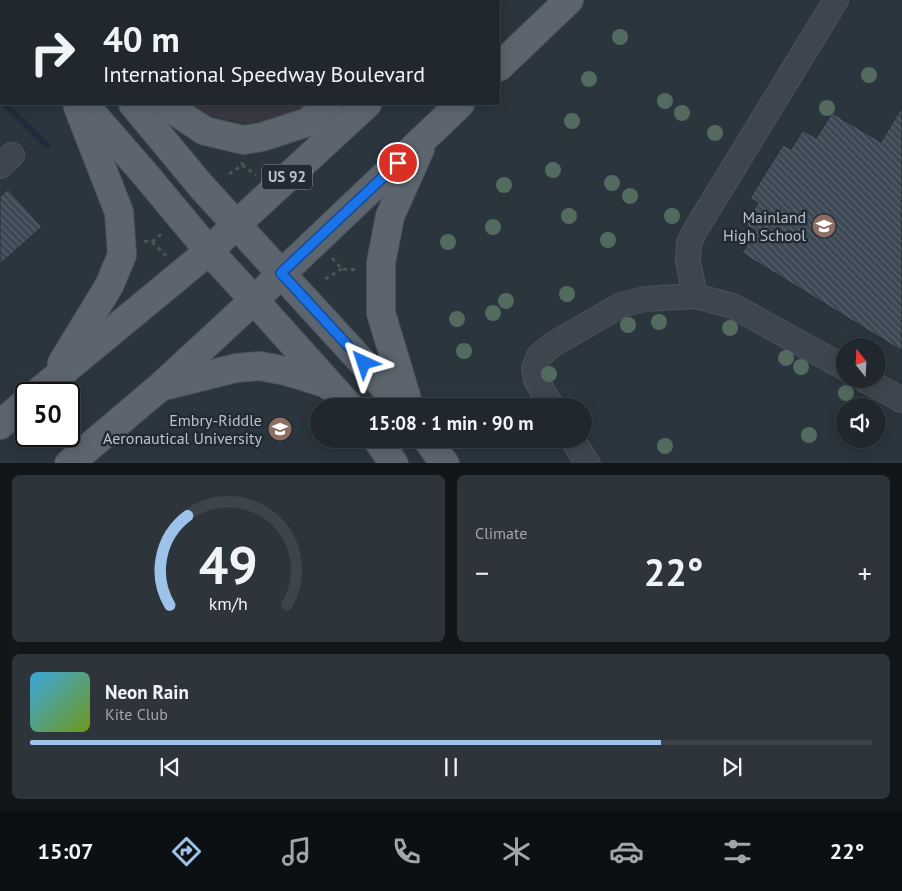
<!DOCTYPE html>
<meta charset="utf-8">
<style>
body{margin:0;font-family:"PT Sans",sans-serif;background:#2d343a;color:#f1f3f6;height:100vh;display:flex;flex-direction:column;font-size:19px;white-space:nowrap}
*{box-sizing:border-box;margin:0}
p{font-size:16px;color:#a2a6aa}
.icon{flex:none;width:28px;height:28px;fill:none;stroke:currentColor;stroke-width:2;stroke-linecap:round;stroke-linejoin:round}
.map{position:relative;height:463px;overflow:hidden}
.sheet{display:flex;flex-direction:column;gap:12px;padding:12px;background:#121619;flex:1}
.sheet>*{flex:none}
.hud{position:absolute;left:0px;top:0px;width:500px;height:105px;box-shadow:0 2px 12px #0003,0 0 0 1px #3d444a;background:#20282e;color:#f1f3f6;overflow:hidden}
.needle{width:32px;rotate:342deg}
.tools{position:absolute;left:836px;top:338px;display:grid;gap:10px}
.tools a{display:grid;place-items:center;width:50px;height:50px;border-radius:50%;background:#20282e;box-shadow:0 2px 12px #0003,0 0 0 1px #3d444a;font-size:25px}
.speed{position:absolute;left:15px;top:382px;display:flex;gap:10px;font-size:25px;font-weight:700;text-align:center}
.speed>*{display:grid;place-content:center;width:65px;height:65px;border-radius:50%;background:#20282e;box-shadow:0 2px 12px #0003,0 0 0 1px #3d444a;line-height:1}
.speed .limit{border:2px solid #111;border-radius:8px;background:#fff;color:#111}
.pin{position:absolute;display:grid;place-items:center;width:42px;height:42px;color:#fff;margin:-21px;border:2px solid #fff;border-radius:50%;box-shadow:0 1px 5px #0007}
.me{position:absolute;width:55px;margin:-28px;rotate:318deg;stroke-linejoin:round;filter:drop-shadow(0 0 4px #0008)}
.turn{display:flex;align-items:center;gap:18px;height:105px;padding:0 20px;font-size:22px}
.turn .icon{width:65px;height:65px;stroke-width:2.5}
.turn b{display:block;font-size:35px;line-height:42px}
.big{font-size:38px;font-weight:700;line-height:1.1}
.sheet .widget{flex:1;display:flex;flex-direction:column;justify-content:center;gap:8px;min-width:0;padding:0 18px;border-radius:8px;background:#2d343a}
.sheet .dial{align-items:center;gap:0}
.dial svg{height:130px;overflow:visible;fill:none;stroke:#3d444a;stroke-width:7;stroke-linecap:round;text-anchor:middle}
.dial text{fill:#f1f3f6;stroke:none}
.song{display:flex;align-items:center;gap:15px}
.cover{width:60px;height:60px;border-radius:8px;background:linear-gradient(135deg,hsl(200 70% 55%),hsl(80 70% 35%))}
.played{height:5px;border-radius:2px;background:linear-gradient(90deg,#9dc3eb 75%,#3d444a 75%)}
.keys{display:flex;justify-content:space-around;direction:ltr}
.heat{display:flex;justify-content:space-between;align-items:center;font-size:28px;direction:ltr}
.sheet .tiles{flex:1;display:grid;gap:12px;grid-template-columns:1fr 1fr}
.widget:last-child{grid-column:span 2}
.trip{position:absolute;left:310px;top:398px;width:282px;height:50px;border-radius:25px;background:#20282e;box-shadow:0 2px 12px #0003,0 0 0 1px #3d444a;font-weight:700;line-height:50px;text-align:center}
.tabs{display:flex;height:80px;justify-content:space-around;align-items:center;background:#0d1012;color:#a2a6aa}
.tabs .icon{width:35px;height:35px}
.tabs .selected{color:#9dc3eb}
.tabs b{font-size:22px;color:#f1f3f6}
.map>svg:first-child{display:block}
.medical{fill:#383843}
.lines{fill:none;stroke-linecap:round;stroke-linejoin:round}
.stream{stroke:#1e2d3b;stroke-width:6}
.building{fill:url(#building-back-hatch);stroke:#242d36}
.minor-casing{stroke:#4a525b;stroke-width:26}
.major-casing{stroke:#4a525b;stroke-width:30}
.path{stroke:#455757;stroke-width:3;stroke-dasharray:4 4;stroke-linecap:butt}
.minor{stroke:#3d464f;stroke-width:24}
.major{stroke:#5c656e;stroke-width:28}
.tree{fill:#536b5e}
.route-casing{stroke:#114b97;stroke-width:12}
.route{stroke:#1a73e8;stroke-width:9}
.labels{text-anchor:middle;stroke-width:5;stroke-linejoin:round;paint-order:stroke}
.shield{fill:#222b34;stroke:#8c949c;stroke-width:1}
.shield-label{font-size:15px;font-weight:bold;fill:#bac1c9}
.poi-label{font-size:16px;fill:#bac1c9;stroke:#222b34;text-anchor:end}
</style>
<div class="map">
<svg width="902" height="464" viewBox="0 0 902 464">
<defs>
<pattern id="building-back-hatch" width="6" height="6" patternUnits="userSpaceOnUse" patternTransform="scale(1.25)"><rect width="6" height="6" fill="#3c4954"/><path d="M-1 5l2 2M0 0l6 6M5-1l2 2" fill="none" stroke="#56616b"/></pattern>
</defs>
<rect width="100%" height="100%" fill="#2a353e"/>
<g class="medical">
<polygon points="76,0 425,0 423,1 77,1"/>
<polygon points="189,104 308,104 278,120 247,123 207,115"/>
</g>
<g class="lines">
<g class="stream">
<polyline points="0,99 1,100"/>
<polyline points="5,104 47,146"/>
</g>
</g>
<g class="building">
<polygon points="902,107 902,351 742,253 756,231 745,224 758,203 750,198 783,145 791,149 803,130 816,138 832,113 881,142"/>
<polygon points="8,189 42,227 0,264 0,197"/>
</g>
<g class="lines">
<defs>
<g id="minor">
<polyline points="0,166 12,155"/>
<polyline points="695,296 688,261 689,243 696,229 836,0"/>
<polyline points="864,379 902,400"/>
<polyline points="552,406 536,380 534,368 539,356 552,345 621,305 645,299 695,296 733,306 845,368"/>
<polyline points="572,439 588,464"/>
</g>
<g id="major">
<polyline points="42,0 43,1"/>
<polyline points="439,1 440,0"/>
<polyline points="477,1 478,0"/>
<polyline points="0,10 1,11"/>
<polyline points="499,67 569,0"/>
<polyline points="84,104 144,173 209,251 254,300 349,406"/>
<polyline points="133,104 201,186 363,363 401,406"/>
<polyline points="164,104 205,131 243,140 262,137 308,122 328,104"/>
<polyline points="62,363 109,286 122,255 119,212 78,107"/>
<polyline points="164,386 236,368 260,366 286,371 325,383 328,385"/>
<polyline points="36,394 209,251 236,225 367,104"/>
<polyline points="409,406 381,313 381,263 390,216 420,149"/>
<polyline points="0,425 26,402"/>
<polyline points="377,439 394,464"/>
<polyline points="427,439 445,464"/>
<polyline points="69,464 160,387 254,300 460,104"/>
</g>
</defs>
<use href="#minor" class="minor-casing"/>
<use href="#major" class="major-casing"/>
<g class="path">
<polyline points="242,165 256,175"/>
<polyline points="229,174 242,165 242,162"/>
<polyline points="144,241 152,242 164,232"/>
<polyline points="152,242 166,256"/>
<polyline points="332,258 342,269 358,270"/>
<polyline points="325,279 342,269"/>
</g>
<use href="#minor" class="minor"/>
<use href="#major" class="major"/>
</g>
<g class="tree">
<circle cx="620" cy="37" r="8"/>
<circle cx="869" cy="75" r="8"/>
<circle cx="589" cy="79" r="8"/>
<circle cx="665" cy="101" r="8"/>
<circle cx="827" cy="108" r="8"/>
<circle cx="682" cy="113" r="8"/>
<circle cx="572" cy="121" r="8"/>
<circle cx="715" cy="133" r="8"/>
<circle cx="553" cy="170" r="8"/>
<circle cx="612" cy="183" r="8"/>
<circle cx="504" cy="185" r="8"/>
<circle cx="630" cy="196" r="8"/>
<circle cx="569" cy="216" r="8"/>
<circle cx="672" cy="216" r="8"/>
<circle cx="493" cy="227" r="8"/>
<circle cx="608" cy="240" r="8"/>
<circle cx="448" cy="242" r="8"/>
<circle cx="567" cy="294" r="8"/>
<circle cx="506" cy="301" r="8"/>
<circle cx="493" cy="313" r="8"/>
<circle cx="457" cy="319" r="8"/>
<circle cx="659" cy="322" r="8"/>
<circle cx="628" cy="325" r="8"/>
<circle cx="730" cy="328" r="8"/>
<circle cx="464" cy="351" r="8"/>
<circle cx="786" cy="358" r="8"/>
<circle cx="801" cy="367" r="8"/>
<circle cx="549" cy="374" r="8"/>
<circle cx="846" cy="393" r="8"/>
<circle cx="809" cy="435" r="8"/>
<circle cx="665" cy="446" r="8"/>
</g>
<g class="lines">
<defs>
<polyline id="route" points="364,363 281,273 398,163"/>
</defs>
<use href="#route" class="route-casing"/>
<use href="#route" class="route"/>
</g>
<defs>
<symbol id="school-disc" viewBox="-11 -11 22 22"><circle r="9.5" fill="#8d6e63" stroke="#222b34"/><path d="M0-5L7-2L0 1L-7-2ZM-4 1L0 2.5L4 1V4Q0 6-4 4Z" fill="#fff"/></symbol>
<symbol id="university-disc" viewBox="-11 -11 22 22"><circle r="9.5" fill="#8d6e63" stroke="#222b34"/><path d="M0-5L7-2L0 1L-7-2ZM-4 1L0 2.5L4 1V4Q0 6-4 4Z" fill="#fff"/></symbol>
</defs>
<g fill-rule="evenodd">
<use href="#school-disc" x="810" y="212" width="28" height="28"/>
<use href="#university-disc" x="266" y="415" width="28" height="28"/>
</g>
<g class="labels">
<rect class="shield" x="262" y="164.5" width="50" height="25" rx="4"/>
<g class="shield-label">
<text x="287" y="182">US 92</text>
</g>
<g class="poi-label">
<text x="806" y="223">Mainland<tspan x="806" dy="18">High School</tspan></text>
<text x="262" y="426">Embry-Riddle<tspan x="262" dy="18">Aeronautical University</tspan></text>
</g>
</g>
</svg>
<div class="tools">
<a><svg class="needle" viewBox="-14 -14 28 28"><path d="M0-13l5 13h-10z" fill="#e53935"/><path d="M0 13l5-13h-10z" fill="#a2a6aa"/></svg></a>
<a><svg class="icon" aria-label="sound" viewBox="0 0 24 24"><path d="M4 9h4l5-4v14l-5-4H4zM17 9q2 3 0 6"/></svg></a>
</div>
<div class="speed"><div class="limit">50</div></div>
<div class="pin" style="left:398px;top:163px;background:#d93025"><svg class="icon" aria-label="arrive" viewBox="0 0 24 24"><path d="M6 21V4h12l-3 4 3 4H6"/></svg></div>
<svg class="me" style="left:364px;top:363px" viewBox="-20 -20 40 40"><path d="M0-17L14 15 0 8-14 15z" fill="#1a73e8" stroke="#fff" stroke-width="4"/></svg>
<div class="trip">15:08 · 1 min · 90 m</div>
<div class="hud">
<div class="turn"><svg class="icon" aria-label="right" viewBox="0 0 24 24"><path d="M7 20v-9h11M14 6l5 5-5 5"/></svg><div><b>40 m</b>International Speedway Boulevard</div></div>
</div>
</div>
<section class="sheet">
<div class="tiles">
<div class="widget dial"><svg viewBox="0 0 100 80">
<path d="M14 69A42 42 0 1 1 86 69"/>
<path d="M14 69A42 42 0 0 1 25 14" stroke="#9dc3eb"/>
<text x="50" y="56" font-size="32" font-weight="700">49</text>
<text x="50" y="72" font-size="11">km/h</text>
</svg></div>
<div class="widget"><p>Climate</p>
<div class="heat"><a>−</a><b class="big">22°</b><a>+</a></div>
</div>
<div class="widget">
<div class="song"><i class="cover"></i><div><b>Neon Rain</b><p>Kite Club</p></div></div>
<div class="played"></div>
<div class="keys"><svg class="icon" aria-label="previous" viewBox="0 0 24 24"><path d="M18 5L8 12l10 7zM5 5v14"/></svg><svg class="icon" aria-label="pause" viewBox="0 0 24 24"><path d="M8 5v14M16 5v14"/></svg><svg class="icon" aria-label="next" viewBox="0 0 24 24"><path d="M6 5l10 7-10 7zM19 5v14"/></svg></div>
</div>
</div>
</section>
<nav class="tabs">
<b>15:07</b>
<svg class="icon selected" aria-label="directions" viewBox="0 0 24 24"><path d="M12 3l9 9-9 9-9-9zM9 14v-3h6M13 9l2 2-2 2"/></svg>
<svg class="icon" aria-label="music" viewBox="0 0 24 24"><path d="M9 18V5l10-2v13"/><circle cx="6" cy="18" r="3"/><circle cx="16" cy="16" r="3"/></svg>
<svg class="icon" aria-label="phone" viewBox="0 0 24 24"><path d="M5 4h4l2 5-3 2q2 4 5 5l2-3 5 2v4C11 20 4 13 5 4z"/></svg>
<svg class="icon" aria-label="climate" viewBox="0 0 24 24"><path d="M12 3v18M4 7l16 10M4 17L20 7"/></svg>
<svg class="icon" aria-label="car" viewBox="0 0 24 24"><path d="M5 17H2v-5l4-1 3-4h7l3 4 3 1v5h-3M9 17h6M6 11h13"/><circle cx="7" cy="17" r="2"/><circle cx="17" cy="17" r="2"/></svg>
<svg class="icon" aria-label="filters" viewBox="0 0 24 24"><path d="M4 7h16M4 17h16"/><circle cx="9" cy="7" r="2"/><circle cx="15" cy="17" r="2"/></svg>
<b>22°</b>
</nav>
